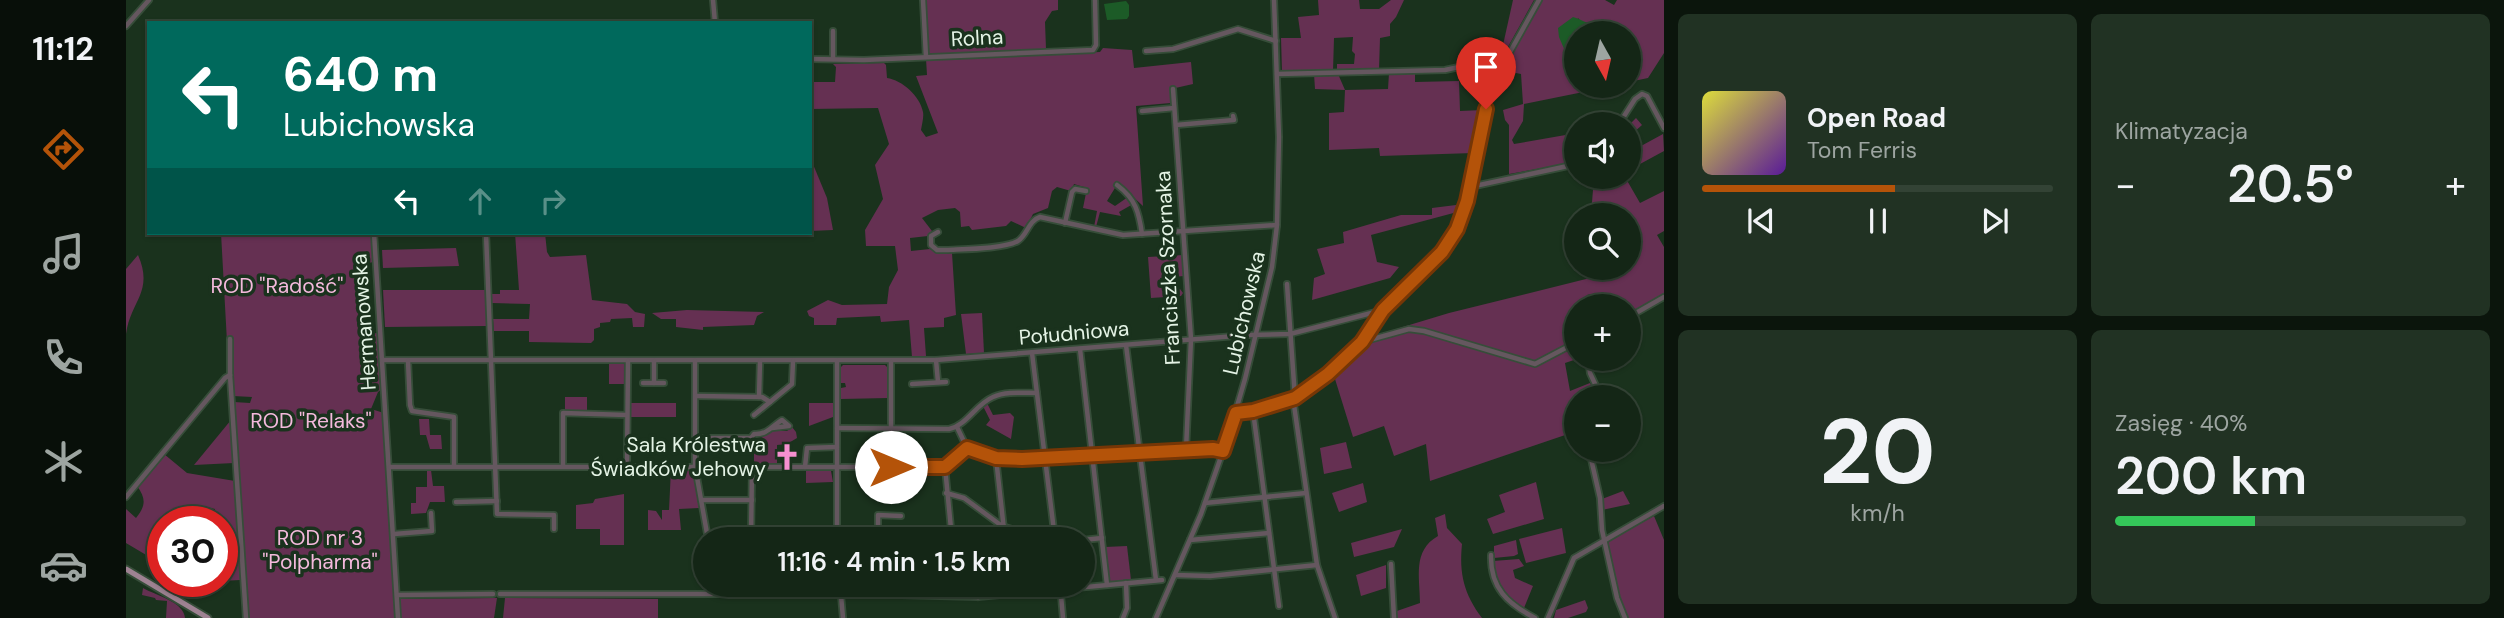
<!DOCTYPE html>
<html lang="pl">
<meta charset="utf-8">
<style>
body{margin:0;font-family:"DM Sans",sans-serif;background:#213223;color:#f1f3f6;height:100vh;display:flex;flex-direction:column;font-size:26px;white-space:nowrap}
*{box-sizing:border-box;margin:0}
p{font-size:23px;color:#9da5a1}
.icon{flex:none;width:38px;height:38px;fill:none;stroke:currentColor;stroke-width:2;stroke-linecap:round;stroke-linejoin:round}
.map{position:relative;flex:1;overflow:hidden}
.sheet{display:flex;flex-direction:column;gap:14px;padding:14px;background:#0b150c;width:840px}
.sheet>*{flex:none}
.banner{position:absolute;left:21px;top:21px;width:665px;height:214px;border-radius:0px;box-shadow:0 2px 5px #0004,0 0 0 2px #334335;background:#00695c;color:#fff;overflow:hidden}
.needle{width:46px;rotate:172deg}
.fabs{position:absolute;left:1438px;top:21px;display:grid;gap:14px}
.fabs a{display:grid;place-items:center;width:77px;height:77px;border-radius:50%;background:#142616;box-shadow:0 2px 5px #0004,0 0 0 2px #334335;font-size:35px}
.speed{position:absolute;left:21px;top:506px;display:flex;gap:14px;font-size:35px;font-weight:700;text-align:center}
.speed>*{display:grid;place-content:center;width:91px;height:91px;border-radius:50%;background:#142616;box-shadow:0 2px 5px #0004,0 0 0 2px #334335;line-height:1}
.speed .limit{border:10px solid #d22;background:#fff;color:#111}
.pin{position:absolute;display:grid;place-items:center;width:60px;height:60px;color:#fff;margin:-72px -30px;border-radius:50% 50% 50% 0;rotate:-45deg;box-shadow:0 0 7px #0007}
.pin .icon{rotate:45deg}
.me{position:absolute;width:77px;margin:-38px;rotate:90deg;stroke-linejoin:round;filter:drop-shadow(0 0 5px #0008)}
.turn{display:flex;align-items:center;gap:24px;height:147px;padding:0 21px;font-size:32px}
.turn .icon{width:91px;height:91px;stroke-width:2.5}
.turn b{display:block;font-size:49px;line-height:60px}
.lanes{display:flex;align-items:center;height:66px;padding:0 21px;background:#0003;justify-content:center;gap:35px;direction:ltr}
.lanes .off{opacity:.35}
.big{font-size:52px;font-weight:600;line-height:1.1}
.sheet .widget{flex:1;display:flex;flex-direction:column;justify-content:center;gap:10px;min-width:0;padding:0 24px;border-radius:10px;background:#213223}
.sheet .dial{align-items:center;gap:0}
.dial b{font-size:91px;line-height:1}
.song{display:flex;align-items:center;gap:21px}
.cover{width:84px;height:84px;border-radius:10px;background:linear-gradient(135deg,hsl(60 70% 55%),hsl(270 70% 35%))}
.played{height:7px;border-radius:4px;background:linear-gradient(90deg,#b45309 55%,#334335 55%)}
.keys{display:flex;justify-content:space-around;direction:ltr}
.heat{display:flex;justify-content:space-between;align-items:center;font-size:38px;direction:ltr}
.charge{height:10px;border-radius:5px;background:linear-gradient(90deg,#34c759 40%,#334335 0)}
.sheet .tiles{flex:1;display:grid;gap:14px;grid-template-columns:repeat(2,1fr)}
.trip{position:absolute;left:567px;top:527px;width:402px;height:70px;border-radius:35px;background:#142616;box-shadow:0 2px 5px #0004,0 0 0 2px #334335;font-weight:600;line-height:70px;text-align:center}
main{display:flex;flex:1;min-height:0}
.menu{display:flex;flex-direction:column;width:126px;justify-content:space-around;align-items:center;background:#080f09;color:#9da5a1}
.menu .icon{width:49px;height:49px}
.menu .active{color:#b45309}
.menu b{font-size:32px;color:#f1f3f6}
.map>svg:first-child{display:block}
.green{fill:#653052}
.water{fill:#1c5b27}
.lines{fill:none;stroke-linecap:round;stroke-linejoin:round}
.minor-casing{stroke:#364d39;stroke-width:8}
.major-casing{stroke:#364d39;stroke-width:9}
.minor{stroke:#65575f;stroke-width:4.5}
.major{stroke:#9e8292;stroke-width:5}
.route-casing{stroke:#753606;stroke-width:18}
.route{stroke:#b45309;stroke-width:12}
.labels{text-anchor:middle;stroke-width:7;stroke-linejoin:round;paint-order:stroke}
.street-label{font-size:21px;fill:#e4f3e5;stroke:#1a321d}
.park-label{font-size:21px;fill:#f4b9dc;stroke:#1a321d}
.poi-label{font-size:21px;fill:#e4f3e5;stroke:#1a321d;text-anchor:end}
</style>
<main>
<nav class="menu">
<b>11:12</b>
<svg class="icon active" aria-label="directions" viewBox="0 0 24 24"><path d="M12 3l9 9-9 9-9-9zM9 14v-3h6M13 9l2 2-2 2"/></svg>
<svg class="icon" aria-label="music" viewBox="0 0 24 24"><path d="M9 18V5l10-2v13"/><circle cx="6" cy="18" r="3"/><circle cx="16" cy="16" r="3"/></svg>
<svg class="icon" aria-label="phone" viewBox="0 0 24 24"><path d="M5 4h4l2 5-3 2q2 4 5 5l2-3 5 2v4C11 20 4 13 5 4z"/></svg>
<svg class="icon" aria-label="climate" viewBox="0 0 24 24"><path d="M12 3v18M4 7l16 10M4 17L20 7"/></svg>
<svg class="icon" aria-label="car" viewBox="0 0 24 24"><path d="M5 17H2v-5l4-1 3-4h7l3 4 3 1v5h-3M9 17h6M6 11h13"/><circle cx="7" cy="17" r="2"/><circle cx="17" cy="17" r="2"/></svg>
</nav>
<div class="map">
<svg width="1538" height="618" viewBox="0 0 1538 618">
<rect width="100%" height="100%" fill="#1a321d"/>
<g class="green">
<polygon points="800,0 932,0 932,10 926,11 919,22 920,49 802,54"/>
<polygon points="1192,0 1233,0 1234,9 1253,9 1265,0 1278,0 1270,17 1264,24 1264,36 1254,38 1253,70 1211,70 1211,64 1228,64 1229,54 1226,51 1227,37 1208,38 1207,71 1156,72 1155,38 1175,38 1172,17 1193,15"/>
<polygon points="1387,0 1408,0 1373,63"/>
<polygon points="1413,0 1479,0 1488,5 1491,0 1538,0 1538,53 1522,78 1503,82 1503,40 1506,35 1492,27 1472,28 1464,23 1455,22 1452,18 1442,58 1451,57 1451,86 1487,86 1398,104 1397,121 1386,140 1388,144 1451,133 1451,162 1383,174 1383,125 1379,120 1377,110 1397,104 1395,74 1375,70"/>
<path d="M977,48L1006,50L1008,68L1065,62L1067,84L1045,89V103L1010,106L1017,206L992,183L981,201L989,206L1002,197L1007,204L993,212L995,216L974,212L970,227H968L971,211L957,208L961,188L948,184L945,191L931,187L926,191L922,208L907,214L900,228L885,221L880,226L846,230L843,226L835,227L834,212L829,208L812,210L796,218L806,231L802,236L784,238L785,251L804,249L813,254L826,253L830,315L818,318V327L798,328L800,356L786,357L783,320L755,322L754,316L711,318L710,325H688V318L683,316L681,311L702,300L716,305L761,304L763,287L772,270L769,246H740L739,230L757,199L749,165L763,144L752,108L684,109V82H709L710,67L707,64L758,63L760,65L761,78C776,80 794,96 797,112C798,117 796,124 795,130L800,137L812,133L790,76L801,75L800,59L974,52Z"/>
<polygon points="1263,73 1289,73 1289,82 1333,81 1334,111 1357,110 1348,153 1254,156 1253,148 1203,150 1203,113 1218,112 1219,90 1189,89 1188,74 1212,74 1219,90 1262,89"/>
<polygon points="1510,118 1516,125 1507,133 1515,146 1537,134 1538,151 1503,170 1503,125"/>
<polygon points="684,157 701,198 707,230 684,231"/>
<polygon points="1468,177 1499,177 1514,203 1538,191 1538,231 1531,235 1538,247 1538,294 1503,314 1503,306 1493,306 1490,298 1478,299 1481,306 1463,306 1465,294 1461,295 1459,306 1451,306 1451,359 1439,363 1444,391 1464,383 1471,397 1451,397 1451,431 1304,481 1300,444 1268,456 1258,426 1227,437 1209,379 1210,374 1247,336 1323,313 1464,278 1464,268 1503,268 1503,215 1465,215"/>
<polygon points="1338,204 1335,211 1245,235 1251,262 1273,267 1264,278 1186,300 1188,278 1199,274 1191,249 1218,243 1217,232 1275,215 1306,215 1306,208"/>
<polygon points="95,233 246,233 248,262 241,263 244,333 253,333 257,388 252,392 245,409 258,413 271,618 121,618 108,402 124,403 126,397 107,396 104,341 101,342"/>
<polygon points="389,233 419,233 421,252 424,257 460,255 466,300 501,304 509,312 519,314 518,327 507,327 506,318 485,319 484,322 474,323 474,327 468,329 468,340 465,343 403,342 403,331 368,331 367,319 403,319 404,304 366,303 366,294 374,294 374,290 393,290"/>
<polygon points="330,248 333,266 257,268 256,250"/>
<path d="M12,255C28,292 5,300 0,334V269Z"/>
<polygon points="1057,255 1058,276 1034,278 1036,291 1054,289 1057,293 1055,296 1025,298 1022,257"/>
<polygon points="257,290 359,290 361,326 259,327"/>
<polygon points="561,310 638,312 631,316 628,325 577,327 577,330 550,327 550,319 535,319 526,313"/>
<polygon points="856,313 858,353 840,354 835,314"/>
<rect x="483" y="364" width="16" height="20"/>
<polygon points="717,365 759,365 763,369 762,398 715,399 715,388 720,387 719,383 715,383 715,367"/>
<polygon points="439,397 461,397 461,413 439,412"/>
<rect x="504" y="403" width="46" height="14"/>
<polygon points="683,403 707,403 707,417 683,426"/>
<polygon points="861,403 867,415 884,413 888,417 885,439 860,425 864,420 857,406"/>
<polygon points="293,419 303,419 304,435 315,435 316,449 304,449 300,435 294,435"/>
<polygon points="105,420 108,463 68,465"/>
<polygon points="666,427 670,432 671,438 661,444 651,445 651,464 628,463 628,443 645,431 661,431"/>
<polygon points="1220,442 1226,468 1198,474 1194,448"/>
<path d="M38,454L61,473L109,481L114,580L96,581V522L87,521L89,509L76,506L69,521L37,522V565L0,543V509L10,518C20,506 20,498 11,486Z"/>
<polygon points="545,469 564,470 567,472 573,508 553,509 555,530 522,530 522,510 530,511 536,520 536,510 543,510"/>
<polygon points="301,470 305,470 307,486 318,486 319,502 304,502 300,513 285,514 285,503 290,503 290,487 301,487"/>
<polygon points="680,470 705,471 707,482 680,483"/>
<polygon points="1410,482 1418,519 1367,534 1361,519 1379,512 1373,495"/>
<polygon points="1237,483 1241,502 1213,512 1206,493"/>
<polygon points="1497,491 1504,504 1476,510 1476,499"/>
<polygon points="498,494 498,545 474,545 474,529 450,529 450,505 467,503 469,499"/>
<path d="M1319,514L1321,528L1336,544C1333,574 1338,594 1356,618H1269L1268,612L1294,603C1294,577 1286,551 1312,536L1309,518Z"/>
<path d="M1528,516L1538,540V618H1501C1495,599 1477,558 1483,540Z"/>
<polygon points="1436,528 1440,553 1400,563 1393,539"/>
<polygon points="1276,529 1268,547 1228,557 1225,543"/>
<polygon points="1390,540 1392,554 1388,556 1368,558 1368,546"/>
<polygon points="1001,546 1005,580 984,582 979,547"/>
<path d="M1393,559L1398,566L1387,570L1389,578L1407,586L1398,608C1378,598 1369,583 1367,561Z"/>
<polygon points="1260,565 1260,588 1235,596 1230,575"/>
<path d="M17,588C31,596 58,602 59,618H40L41,601L30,600L29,598L16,595Z"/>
<polygon points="371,598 368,618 274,618 273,599"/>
<polygon points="379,598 532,599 532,618 377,618"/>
<polygon points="1459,600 1462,608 1460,612 1442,618 1428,618 1430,610"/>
</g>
<g class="water">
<polygon points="1000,1 1003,5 1003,16 1001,19 981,20 978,4"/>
<path d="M1447,17C1454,19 1461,23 1468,26C1480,31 1494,20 1506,35L1503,40V33H1451V57L1442,58L1433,37L1432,28Z"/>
</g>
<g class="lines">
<defs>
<g id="minor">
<polyline points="587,0 589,23"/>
<polyline points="797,0 800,57"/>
<polyline points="0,26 23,0"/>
<polyline points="707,31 707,59"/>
<polyline points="1020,51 1047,49 1112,29 1150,41"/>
<polyline points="684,59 738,60 967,50 970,45 969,0"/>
<polyline points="1151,74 1319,70 1333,67 1373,68"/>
<polyline points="1047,89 1065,339 1060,450"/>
<polyline points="1016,111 1048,108"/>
<polyline points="1493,124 1509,99 1516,94 1521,96 1538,128"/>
<polyline points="1050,125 1108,120 1107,116"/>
<path d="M991,185C1010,199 1013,213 1016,234"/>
<polyline points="1344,187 1451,164"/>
<polyline points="939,223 946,192 949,189 960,191"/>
<path d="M812,232L805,236V245L811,250H820C838,249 878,249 892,241C902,234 902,221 914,217L997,235L1151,225"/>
<polyline points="248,233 272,618"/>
<polyline points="360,233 371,514 428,515 428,529"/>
<polyline points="1161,284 1169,398"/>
<polyline points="1503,317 1538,297"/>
<polyline points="104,339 104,375 120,618"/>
<polyline points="1236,342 1283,329 1298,331 1409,364 1451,342"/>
<polyline points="1000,345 1030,580"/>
<polyline points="954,349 981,585"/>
<polyline points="906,353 929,539"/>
<polyline points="1462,359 1464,373 1475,397"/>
<polyline points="256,360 810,360 1122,335 1164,334 1257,310"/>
<polyline points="810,360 812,382"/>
<polyline points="282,361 284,405 286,411 328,417 328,466"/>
<polyline points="528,361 528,383"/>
<polyline points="569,361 569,466 582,539"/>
<polyline points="711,361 711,539"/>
<polyline points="765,362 765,467"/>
<polyline points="517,383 538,383"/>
<polyline points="786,384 820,382"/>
<polyline points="570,396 636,397 644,402"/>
<polyline points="633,397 634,361"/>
<polyline points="1167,398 1191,565 1209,618"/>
<polyline points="1127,411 1153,606"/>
<polyline points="1109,413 1127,411 1169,398 1202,374 1236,342 1257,310 1316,252 1331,229 1341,201 1360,109 1370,77 1413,0"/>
<polyline points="628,415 666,384 667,361"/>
<polyline points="831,427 841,448"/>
<path d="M711,428L823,429C840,426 850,404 867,397C880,391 897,393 911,393"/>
<path d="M569,438H625L628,434C641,435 646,426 656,420L663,426L646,428"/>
<polyline points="1463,450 1474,498 1476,530 1491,598 1499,618"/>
<polyline points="870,458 879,539"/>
<polyline points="437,466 437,413 501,415"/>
<polyline points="264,467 819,467 841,448 870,458 896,459 1087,449 1097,451"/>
<polyline points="501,467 502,361"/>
<polyline points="679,467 681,448 711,447"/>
<polyline points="819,467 826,539"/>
<polyline points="820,493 838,498 876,526 919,539"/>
<polyline points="0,497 99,378 104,375"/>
<polyline points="575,500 626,500"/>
<polyline points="330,502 371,501"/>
<polyline points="1079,503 1180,493"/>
<polyline points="268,534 306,531 305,513"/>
<polyline points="582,537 602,533 625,534"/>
<polyline points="625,539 626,467"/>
<polyline points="752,539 752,515 775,516"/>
<polyline points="957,540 976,538"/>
<polyline points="1064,540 1143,533"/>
<path d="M1365,555C1364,588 1382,604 1409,618"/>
<polyline points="1265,564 1268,618"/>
<polyline points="1049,575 1084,576 1191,565"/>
<polyline points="714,584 717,618"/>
<polyline points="842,584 852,597"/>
<polyline points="883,584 884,595"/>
<polyline points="892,584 915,590"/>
<polyline points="934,584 937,618"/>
<polyline points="374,594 642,594 714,590 736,594 852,597 1036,580"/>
<polyline points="751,594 751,584"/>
<polyline points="271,595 367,594"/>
<polyline points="997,618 1001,608 1000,583"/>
<polyline points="1030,618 1075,514 1103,434 1119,379 1146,267 1151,225 1153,137 1148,0"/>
<polyline points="1422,618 1448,558 1538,506"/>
</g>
<polyline id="major" points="0,569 82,618"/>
</defs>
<use href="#minor" class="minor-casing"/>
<use href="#major" class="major-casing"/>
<use href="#minor" class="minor"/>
<use href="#major" class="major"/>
</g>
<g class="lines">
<defs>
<polyline id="route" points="765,467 819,467 841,448 870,458 896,459 1087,449 1097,451 1110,413 1127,411 1169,398 1202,374 1236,342 1257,310 1316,252 1331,229 1341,201 1360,109"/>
</defs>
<use href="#route" class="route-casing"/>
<use href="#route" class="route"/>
</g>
<defs>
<symbol id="church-bare" viewBox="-9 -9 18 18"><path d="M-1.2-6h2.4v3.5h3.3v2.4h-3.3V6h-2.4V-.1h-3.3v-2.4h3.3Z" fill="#f690d0" stroke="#1a321d" stroke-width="2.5" paint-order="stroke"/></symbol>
</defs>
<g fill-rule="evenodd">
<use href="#church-bare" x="642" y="438" width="38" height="38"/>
</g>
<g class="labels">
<g class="street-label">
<text transform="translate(851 38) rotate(-3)" y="7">Rolna</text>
<text transform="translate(1042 268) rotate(-93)" y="7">Franciszka Szornaka</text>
<text transform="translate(1118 313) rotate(-77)" y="7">Lubichowska</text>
<text transform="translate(238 322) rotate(-94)" y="7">Hermanowska</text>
<text transform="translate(948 333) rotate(-5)" y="7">Południowa</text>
</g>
<g class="park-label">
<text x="151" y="293">ROD "Radość"</text>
<text x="185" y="428">ROD "Relaks"</text>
<text x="194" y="545">ROD nr 3<tspan x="194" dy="24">"Polpharma"</tspan></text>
</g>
<g class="poi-label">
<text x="640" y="452">Sala Królestwa<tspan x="640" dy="24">Świadków Jehowy</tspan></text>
</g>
</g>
</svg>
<div class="fabs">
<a><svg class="needle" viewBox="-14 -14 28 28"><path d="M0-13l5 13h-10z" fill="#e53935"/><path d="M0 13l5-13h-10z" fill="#9da5a1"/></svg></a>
<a><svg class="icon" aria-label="sound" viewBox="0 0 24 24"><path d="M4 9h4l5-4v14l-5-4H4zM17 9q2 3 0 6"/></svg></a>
<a><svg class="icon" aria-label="search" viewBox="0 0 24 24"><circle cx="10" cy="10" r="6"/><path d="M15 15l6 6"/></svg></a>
<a>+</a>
<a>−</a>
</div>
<div class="speed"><div class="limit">30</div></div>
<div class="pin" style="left:1360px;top:109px;background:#d93025"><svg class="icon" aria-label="arrive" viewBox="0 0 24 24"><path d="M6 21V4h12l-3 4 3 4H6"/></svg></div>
<svg class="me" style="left:765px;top:467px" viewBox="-20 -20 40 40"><circle r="19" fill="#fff"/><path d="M0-13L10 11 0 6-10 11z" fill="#b45309"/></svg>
<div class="trip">11:16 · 4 min · 1.5 km</div>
<div class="banner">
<div class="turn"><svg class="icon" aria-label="left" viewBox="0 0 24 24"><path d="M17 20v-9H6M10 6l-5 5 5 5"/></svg><div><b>640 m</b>Lubichowska</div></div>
<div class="lanes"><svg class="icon" aria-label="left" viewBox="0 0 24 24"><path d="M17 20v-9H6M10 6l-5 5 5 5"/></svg><svg class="icon off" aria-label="ahead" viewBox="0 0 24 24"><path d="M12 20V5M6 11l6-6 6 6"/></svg><svg class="icon off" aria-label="right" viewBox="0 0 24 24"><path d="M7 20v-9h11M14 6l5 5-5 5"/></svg></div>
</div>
</div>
<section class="sheet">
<div class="tiles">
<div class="widget">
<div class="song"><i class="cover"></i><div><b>Open Road</b><p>Tom Ferris</p></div></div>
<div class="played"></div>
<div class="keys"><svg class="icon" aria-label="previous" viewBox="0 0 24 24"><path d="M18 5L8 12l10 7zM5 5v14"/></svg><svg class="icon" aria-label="pause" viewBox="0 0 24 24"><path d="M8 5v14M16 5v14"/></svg><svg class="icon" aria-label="next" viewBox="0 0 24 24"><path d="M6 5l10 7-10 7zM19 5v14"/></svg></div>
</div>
<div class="widget"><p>Klimatyzacja</p>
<div class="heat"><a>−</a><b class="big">20.5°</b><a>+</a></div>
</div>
<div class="widget dial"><b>20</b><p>km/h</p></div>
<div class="widget"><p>Zasięg · 40%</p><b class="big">200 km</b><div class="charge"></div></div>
</div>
</section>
</main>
